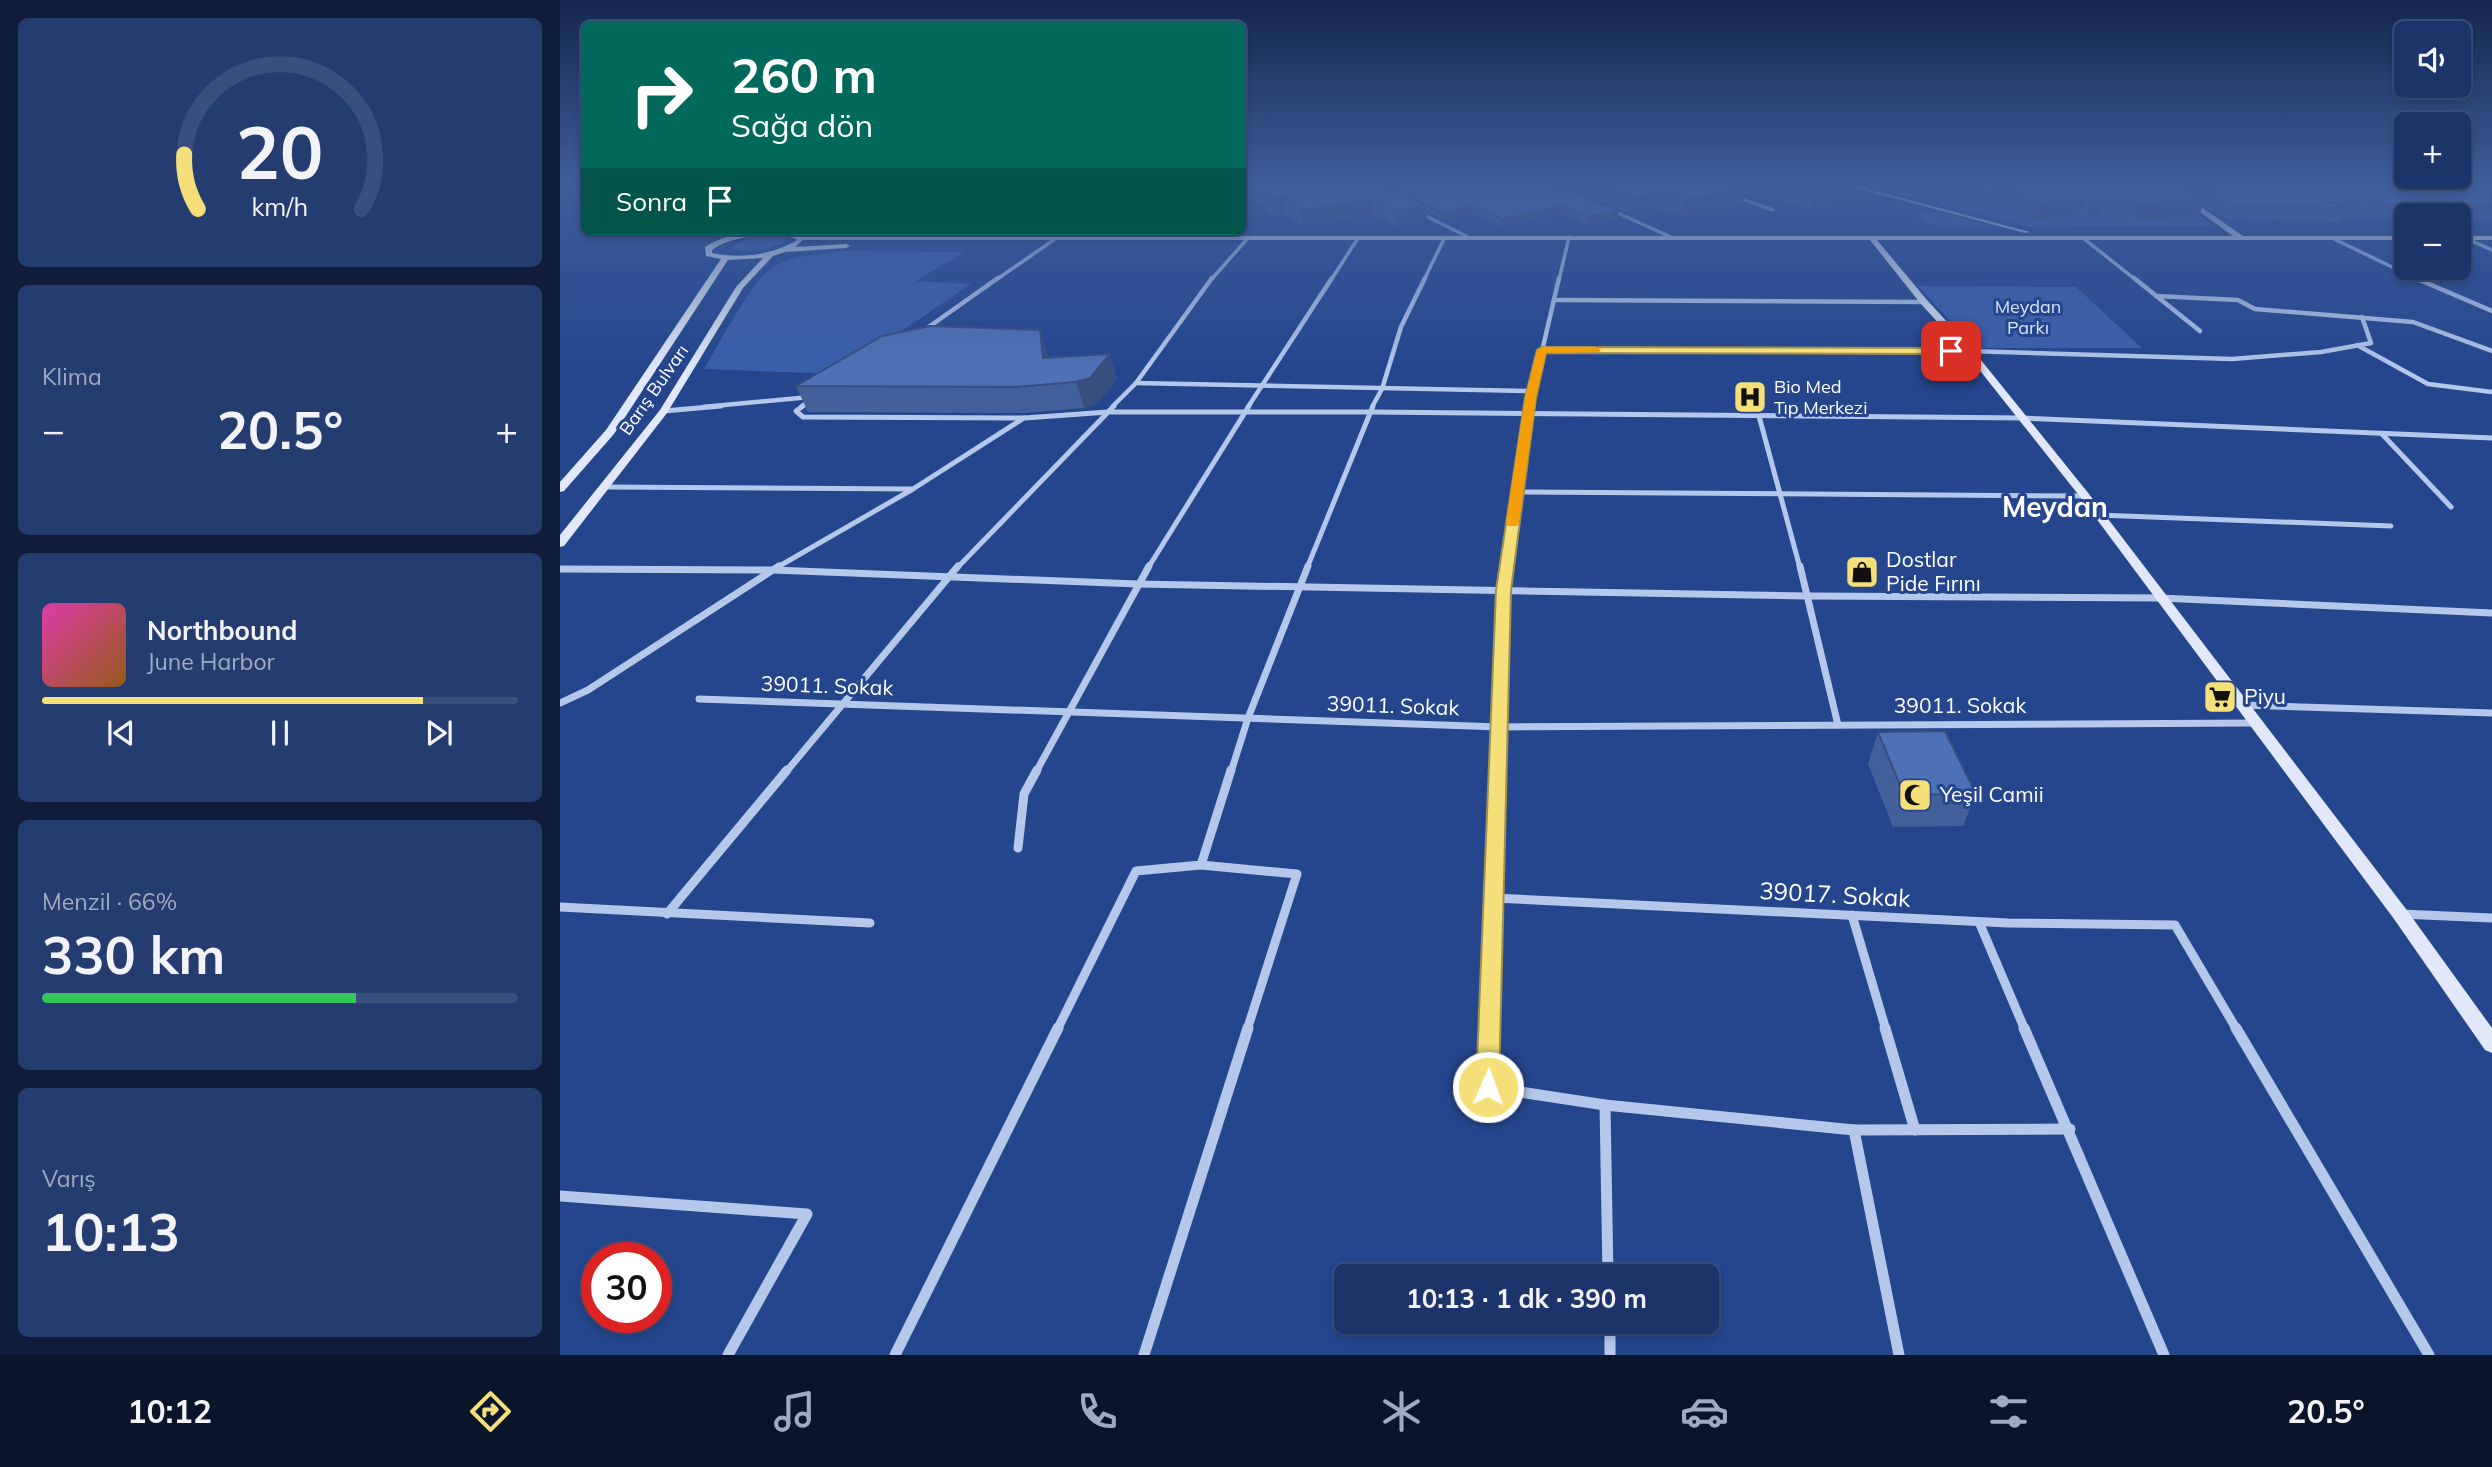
<!DOCTYPE html>
<html lang="tr">
<meta charset="utf-8">
<style>
body{margin:0;font-family:Mulish,sans-serif;background:#253c70;color:#f1f3f6;height:100vh;display:flex;flex-direction:column;font-size:26px;white-space:nowrap}
*{box-sizing:border-box;margin:0}
p{font-size:23px;color:#a0aac1}
.icon{flex:none;width:38px;height:38px;fill:none;stroke:currentColor;stroke-width:2;stroke-linecap:round;stroke-linejoin:round}
.map{position:relative;flex:1;overflow:hidden}
.side{display:flex;flex-direction:column;gap:18px;padding:18px;background:#0f1d3a;width:560px}
.side>*{flex:none}
.top-card{position:absolute;left:21px;top:21px;width:665px;height:214px;border-radius:10px;box-shadow:0 4px 10px #0003,0 0 0 2px #3a4f7e;background:#00695c;color:#fff;overflow:hidden}
.tools{position:absolute;left:1834px;top:21px;display:grid;gap:14px}
.tools a{display:grid;place-items:center;width:77px;height:77px;border-radius:10px;background:#1c346a;box-shadow:0 4px 10px #0003,0 0 0 2px #3a4f7e;font-size:35px}
.speed{position:absolute;left:21px;top:1242px;display:flex;gap:14px;font-size:35px;font-weight:700;text-align:center}
.speed>*{display:grid;place-content:center;width:91px;height:91px;border-radius:50%;background:#1c346a;box-shadow:0 4px 10px #0003,0 0 0 2px #3a4f7e;line-height:1}
.speed .limit{border:10px solid #d22;background:#fff;color:#111}
.pin{position:absolute;display:grid;place-items:center;width:60px;height:60px;color:#fff;margin:-30px;border-radius:14px;box-shadow:0 4px 10px #0006}
.me{position:absolute;width:77px;margin:-38px;rotate:2deg;stroke-linejoin:round;filter:drop-shadow(0 0 5px #0008)}
.turn{display:flex;align-items:center;gap:24px;height:147px;padding:0 35px;font-size:32px}
.turn .icon{width:91px;height:91px;stroke-width:2.5}
.turn b{display:block;font-size:49px;line-height:60px}
.then{display:flex;align-items:center;height:66px;padding:0 35px;background:#0003;gap:14px;font-size:26px}
.big{font-size:52px;font-weight:700;line-height:1.1}
.side .tile{flex:1;display:flex;flex-direction:column;justify-content:center;gap:10px;min-width:0;padding:0 24px;border-radius:10px;background:#253c70}
.side .dial{align-items:center;gap:0}
.dial svg{height:182px;overflow:visible;fill:none;stroke:#3a4f7e;stroke-width:7;stroke-linecap:round;text-anchor:middle}
.dial text{fill:#f1f3f6;stroke:none}
.song{display:flex;align-items:center;gap:21px}
.cover{width:84px;height:84px;border-radius:10px;background:linear-gradient(135deg,hsl(320 70% 55%),hsl(30 70% 35%))}
.played{height:7px;border-radius:4px;background:linear-gradient(90deg,#f4df79 80%,#3a4f7e 80%)}
.keys{display:flex;justify-content:space-around;direction:ltr}
.heat{display:flex;justify-content:space-between;align-items:center;font-size:38px;direction:ltr}
.charge{height:10px;border-radius:5px;background:linear-gradient(90deg,#34c759 66%,#3a4f7e 0)}
.trip{position:absolute;left:774px;top:1264px;width:385px;height:70px;border-radius:10px;background:#1c346a;box-shadow:0 4px 10px #0003,0 0 0 2px #3a4f7e;font-weight:700;line-height:70px;text-align:center}
.dock{display:flex;height:112px;justify-content:space-around;align-items:center;background:#0b152a;color:#a0aac1}
.dock .icon{width:49px;height:49px}
.dock .selected{color:#f4df79}
.dock b{font-size:32px;color:#f1f3f6}
main{display:flex;flex:1;min-height:0}
.map>svg:first-child{display:block}
.green{fill:#3a5faa}
.lines{fill:none;stroke-linecap:round;stroke-linejoin:round}
.street-far5{stroke:#b5c7eb;stroke-width:3.5}
.street-far4{stroke:#b5c7eb;stroke-width:4.5}
.street-far3{stroke:#b5c7eb;stroke-width:5}
.street-far2{stroke:#b5c7eb;stroke-width:7}
.street-far1{stroke:#b5c7eb;stroke-width:9}
.street{stroke:#b5c7eb;stroke-width:11}
.secondary{fill:#e0e8f9;fill-rule:evenodd}
.wall{fill:#43609b}
.shaded-wall{fill:#374e7e}
.building{fill:#4e70b4;stroke:#374e7e;stroke-width:2}
.route{fill:#f4df79;stroke:#9f914f;stroke-width:2}
.slow{fill:#f59e0b}
.labels{text-anchor:middle;stroke-width:6;stroke-linejoin:round;paint-order:stroke}
.far-park-label{font-size:18px;fill:#d9e4f8;stroke:#25468d}
.far-poi-label{font-size:18px;fill:#fff;stroke:#25468d;text-anchor:start}
.far-street-label{font-size:18px;fill:#fff;stroke:#25468d}
.poi-label{font-size:21px;fill:#fff;stroke:#25468d;text-anchor:start}
.street-label{font-size:21px;fill:#fff;stroke:#25468d}
.near-street-label{font-size:24px;fill:#fff;stroke:#25468d}
.district-label{font-size:28px;font-weight:bold;fill:#fff;stroke:#25468d}
</style>
<main>
<section class="side">
<div class="tile dial"><svg viewBox="0 0 100 80">
<path d="M14 69A42 42 0 1 1 86 69"/>
<path d="M14 69A42 42 0 0 1 8 45" stroke="#f4df79"/>
<text x="50" y="56" font-size="32" font-weight="700">20</text>
<text x="50" y="72" font-size="11">km/h</text>
</svg></div>
<div class="tile"><p>Klima</p>
<div class="heat"><a>−</a><b class="big">20.5°</b><a>+</a></div>
</div>
<div class="tile">
<div class="song"><i class="cover"></i><div><b>Northbound</b><p>June Harbor</p></div></div>
<div class="played"></div>
<div class="keys"><svg class="icon" aria-label="previous" viewBox="0 0 24 24"><path d="M18 5L8 12l10 7zM5 5v14"/></svg><svg class="icon" aria-label="pause" viewBox="0 0 24 24"><path d="M8 5v14M16 5v14"/></svg><svg class="icon" aria-label="next" viewBox="0 0 24 24"><path d="M6 5l10 7-10 7zM19 5v14"/></svg></div>
</div>
<div class="tile"><p>Menzil · 66%</p><b class="big">330 km</b><div class="charge"></div></div>
<div class="tile"><p>Varış</p><b class="big">10:13</b></div>
</section>
<div class="map">
<svg width="1932" height="1355" viewBox="0 0 1932 1355">
<rect width="100%" height="100%" fill="#25468d"/>
<g class="green">
<polygon points="1277,179 1587,179 1653,226 1469,227"/>
<polygon points="1377,211 1434,227 1377,227 1355,215"/>
<path d="M220,236L225,237L226,241C211,250 189,254 173,248C182,235 205,235 220,236Z"/>
<path d="M290,251L404,252L356,281L411,284L278,374L144,369C159,345 192,278 215,266C237,254 267,253 290,251Z"/>
<polygon points="1358,286 1516,287 1582,348 1415,348"/>
</g>
<g class="lines">
<g class="street-far5">
<polyline points="1176,197 1213,210"/>
<polyline points="1051,210 1111,237"/>
<polyline points="860,213 908,237"/>
<polyline points="653,231 654,238"/>
<polyline points="1523,238 1576,280"/>
<polyline points="1772,238 1859,280"/>
<polyline points="1905,238 1932,250"/>
<polyline points="436,280 495,239"/>
<polyline points="651,280 687,239"/>
<polyline points="771,280 798,238"/>
<polyline points="864,280 885,237"/>
<polyline points="999,280 1009,237"/>
</g>
<g class="street-far4">
<polyline points="1574,278 1640,331"/>
<polyline points="1855,278 1932,311"/>
<polyline points="1596,296 1678,300 1695,309 1853,322 1932,351"/>
<polyline points="994,300 1364,302"/>
<polyline points="363,331 438,278"/>
<polyline points="1797,345 1868,384 1932,392"/>
<polyline points="982,350 1409,351 1672,359 1761,352 1811,343 1802,317"/>
<polyline points="576,383 972,391"/>
<polyline points="143,407 250,397"/>
<polyline points="241,407 251,399"/>
<polyline points="552,407 576,383 652,278"/>
<polyline points="688,407 772,278"/>
<polyline points="812,407 822,389 841,327 865,278"/>
<polyline points="969,407 999,278"/>
</g>
<g class="street-far3">
<polyline points="243,406 236,411 243,417 465,418 548,412 809,412 1463,418 1932,438"/>
<polyline points="104,411 161,406"/>
<polyline points="1199,416 1240,568"/>
<polyline points="1822,434 1891,507"/>
<polyline points="44,487 351,489"/>
<polyline points="957,492 1525,496"/>
<polyline points="1538,515 1831,526"/>
<polyline points="216,568 353,489 464,418"/>
<polyline points="397,568 554,406"/>
<polyline points="588,568 689,406"/>
<polyline points="747,568 813,406"/>
<polyline points="947,568 969,406"/>
</g>
<g class="street-far2">
<polyline points="1240,566 1278,725"/>
<polyline points="0,569 213,570 578,584 1248,596 1600,598 1932,613"/>
<polyline points="139,699 939,727 1695,723"/>
<polyline points="0,703 28,690 219,566"/>
<polyline points="1681,705 1932,713"/>
<polyline points="226,772 398,566"/>
<polyline points="476,772 589,566"/>
<polyline points="671,772 688,718 748,566"/>
<polyline points="938,772 944,590 947,566"/>
</g>
<g class="street-far1">
<polyline points="458,848 464,794 477,770"/>
<polyline points="641,865 737,874 687,1030"/>
<polyline points="933,898 1448,923 1615,925 1677,1030"/>
<polyline points="0,907 310,923"/>
<polyline points="107,914 227,770"/>
<polyline points="1841,914 1932,918"/>
<polyline points="1292,915 1326,1030"/>
<polyline points="1419,922 1465,1030"/>
<polyline points="497,1030 576,871 641,865 671,770"/>
<polyline points="929,1030 938,770"/>
</g>
<g class="street">
<polyline points="929,1028 927,1087 1045,1105 1294,1130 1510,1129"/>
<polyline points="1325,1028 1355,1130"/>
<polyline points="1464,1028 1604,1355"/>
<polyline points="1676,1028 1869,1355"/>
<polyline points="1045,1105 1048,1276"/>
<polyline points="1294,1130 1339,1355"/>
<polyline points="0,1196 247,1214 168,1355"/>
<polyline points="1050,1321 1050,1355"/>
<polyline points="335,1355 498,1028"/>
<polyline points="584,1355 688,1028"/>
</g>
<g class="secondary">
<polygon points="1261,179 1271,179 1470,232 1465,233"/>
<path d="M1594,179H1601L1683,236H1846V240H1317L1367,300L1412,349L1529,494L1846,909L1932,1028V1053L1925,1050L1834,919L1521,498L1406,353L1361,304L1310,240H243L235,247L286,244L290,246L286,248L225,252L213,256L183,288L107,413L4,546L0,547V535L100,410L176,287L203,258L168,260L54,434L4,491L0,492V482L46,430L161,259L146,256L145,247C172,230 211,227 240,236H1673ZM220,234L236,239V241C210,255 181,259 152,253V250C171,236 197,236 220,234Z"/>
<rect x="1899" y="236" width="33" height="4"/>
</g>
</g>
<g class="wall">
<polygon points="682,179 813,180 985,179 1058,218 1028,225 1001,213 942,226 913,213 881,219 866,211 867,221 836,227 813,215 743,226 726,214 714,215 682,192"/>
<polygon points="991,179 1617,179 1621,182 1623,179 1932,179 1932,220 1899,220 1899,215 1846,215 1846,219 1780,219 1779,222 1666,219 1643,204 1639,215 1573,221 1554,221 1540,215 1526,217 1520,215 1471,219 1434,204 1428,210 1339,194 1296,183 1293,196 1250,208 1210,197 1197,200 1183,195 1182,204 1146,214 1122,215 1120,212 1096,210 1072,215"/>
<polygon points="550,354 557,379 537,404 524,408 465,413 248,412 236,386 488,355 488,357"/>
<polygon points="1318,732 1416,794 1403,826 1333,827 1308,764"/>
</g>
<g class="shaded-wall">
<polygon points="1296,180 1293,196 1250,208 1252,192"/>
<polygon points="1212,181 1210,197 1197,200 1199,184"/>
<polygon points="1184,188 1182,204 1146,214 1122,215 1123,199"/>
<polygon points="1439,188 1434,204 1428,210 1432,194"/>
<polygon points="1097,194 1096,210 1072,215 1073,199"/>
<polygon points="724,197 726,214 714,215 712,199"/>
<polygon points="812,199 813,215 743,226 741,210"/>
<polygon points="1525,199 1520,215 1471,219 1476,203"/>
<polygon points="1546,199 1540,215 1526,217 1532,201"/>
<polygon points="1646,199 1639,215 1573,221 1579,204"/>
<polygon points="866,205 867,221 836,227 835,211"/>
<polygon points="913,206 913,213 881,219 881,212"/>
<polygon points="1001,206 1001,213 942,226 942,219"/>
<polygon points="1058,211 1058,218 1028,225 1029,217"/>
<polygon points="480,330 488,355 490,383 483,358"/>
<polygon points="550,354 557,379 537,404 524,408 516,382"/>
</g>
<g class="building">
<polygon points="683,179 811,179 866,205 835,211 812,199 741,210 724,197 712,199"/>
<polygon points="813,179 985,179 1058,211 1029,217 1001,206 942,219 913,206 881,212"/>
<polygon points="1027,179 1156,179 1184,188 1147,197 1123,199 1122,195 1097,194 1073,199"/>
<polygon points="1183,179 1293,179 1296,180 1252,192 1212,181 1199,184"/>
<polygon points="1343,179 1617,179 1646,199 1579,204 1560,204 1546,199 1532,201 1525,199 1476,203 1439,188 1432,194"/>
<polygon points="1630,179 1932,179 1932,206 1779,204 1785,208 1672,205"/>
<polygon points="370,326 480,330 483,358 550,354 530,378 516,382 456,387 236,386 322,336"/>
<polygon points="1385,731 1416,794 1344,795 1318,732"/>
</g>
<linearGradient id="sky" x2="0" y2="1"><stop stop-color="#14264e"/><stop offset="0.49" stop-color="#405d9a"/><stop offset="1" stop-color="#405d9a" stop-opacity="0"/></linearGradient>
<rect width="1932" height="369" fill="url(#sky)"/>
<polygon class="route" points="982,347 1391,348 1396,351 1391,354 986,353 976,398 951,590 939,1087 936,1094 928,1098 919,1094 916,1087 936,590 965,398 977,350"/>
<polygon class="slow" points="1036,347 1041,350 1039,352 986,353 976,398 959,523 957,526 948,526 946,523 965,398 977,350 982,347"/>
<defs>
<symbol id="hospital-square" viewBox="-11 -11 22 22"><rect x="-9" y="-9" width="18" height="18" rx="4" fill="#f4df79" stroke="#25468d"/><path d="M-5-5h3v3.5h4V-5h3V5h-3V1.5h-4V5h-3Z" fill="#111"/></symbol>
<symbol id="shop-square" viewBox="-11 -11 22 22"><rect x="-9" y="-9" width="18" height="18" rx="4" fill="#f4df79" stroke="#25468d"/><path d="M-5-2.5h2.3a2.7 3.5 0 0 1 5.4 0H5L5.5 6h-11ZM-1.5-2.5h3a1.5 2.3 0 0 0-3 0Z" fill="#111"/></symbol>
<symbol id="supermarket-square" viewBox="-11 -11 22 22"><rect x="-9" y="-9" width="18" height="18" rx="4" fill="#f4df79" stroke="#25468d"/><path d="M-6-5.5h2.5l.6 2H6L4.5 2H-2.5L-4.4-4H-6ZM-1.5 3.2a1.3 1.3 0 1 0 .1 0ZM3 3.2a1.3 1.3 0 1 0 .1 0Z" fill="#111"/></symbol>
<symbol id="mosque-square" viewBox="-11 -11 22 22"><rect x="-9" y="-9" width="18" height="18" rx="4" fill="#f4df79" stroke="#25468d"/><path d="M3.5-4.9A6 6 0 1 0 3.5 4.9A5 5 0 1 1 3.5-4.9Z" fill="#111"/></symbol>
</defs>
<g fill-rule="evenodd">
<use href="#hospital-square" x="1171" y="378" width="38" height="38"/>
<use href="#shop-square" x="1283" y="553" width="38" height="38"/>
<use href="#supermarket-square" x="1641" y="678" width="38" height="38"/>
<use href="#mosque-square" x="1336" y="776" width="38" height="38"/>
</g>
<g class="labels">
<g class="far-park-label">
<text x="1468" y="313">Meydan<tspan x="1468" dy="21">Parkı</tspan></text>
</g>
<g class="far-poi-label">
<text x="1214" y="393">Bio Med<tspan x="1214" dy="21">Tıp Merkezi</tspan></text>
</g>
<g class="far-street-label">
<text transform="translate(94 390) rotate(-55)" y="6">Barış Bulvarı</text>
</g>
<g class="poi-label">
<text x="1326" y="567">Dostlar<tspan x="1326" dy="24">Pide Fırını</tspan></text>
<text x="1684" y="704">Piyu</text>
<text x="1380" y="802">Yeşil Camii</text>
</g>
<g class="street-label">
<text transform="translate(267 686) rotate(2)" y="7">39011. Sokak</text>
<text transform="translate(833 706) rotate(2)" y="7">39011. Sokak</text>
<text x="1400" y="713">39011. Sokak</text>
</g>
<g class="near-street-label">
<text transform="translate(1275 895) rotate(3)" y="8">39017. Sokak</text>
</g>
<g class="district-label">
<text x="1495" y="517">Meydan</text>
</g>
</g>
</svg>
<div class="tools">
<a><svg class="icon" aria-label="sound" viewBox="0 0 24 24"><path d="M4 9h4l5-4v14l-5-4H4zM17 9q2 3 0 6"/></svg></a>
<a>+</a>
<a>−</a>
</div>
<div class="speed"><div class="limit">30</div></div>
<div class="pin" style="left:1391px;top:351px;background:#d93025"><svg class="icon" aria-label="arrive" viewBox="0 0 24 24"><path d="M6 21V4h12l-3 4 3 4H6"/></svg></div>
<svg class="me" style="left:928px;top:1087px" viewBox="-20 -20 40 40"><circle r="17" fill="#f4df79" stroke="#fff" stroke-width="3"/><path d="M0-11L8 9 0 5-8 9z" fill="#fff"/></svg>
<div class="trip">10:13 · 1 dk · 390 m</div>
<div class="top-card">
<div class="turn"><svg class="icon" aria-label="right" viewBox="0 0 24 24"><path d="M7 20v-9h11M14 6l5 5-5 5"/></svg><div><b>260 m</b>Sağa dön</div></div>
<div class="then">Sonra<svg class="icon" aria-label="arrive" viewBox="0 0 24 24"><path d="M6 21V4h12l-3 4 3 4H6"/></svg></div>
</div>
</div>
</main>
<nav class="dock">
<b>10:12</b>
<svg class="icon selected" aria-label="directions" viewBox="0 0 24 24"><path d="M12 3l9 9-9 9-9-9zM9 14v-3h6M13 9l2 2-2 2"/></svg>
<svg class="icon" aria-label="music" viewBox="0 0 24 24"><path d="M9 18V5l10-2v13"/><circle cx="6" cy="18" r="3"/><circle cx="16" cy="16" r="3"/></svg>
<svg class="icon" aria-label="phone" viewBox="0 0 24 24"><path d="M5 4h4l2 5-3 2q2 4 5 5l2-3 5 2v4C11 20 4 13 5 4z"/></svg>
<svg class="icon" aria-label="climate" viewBox="0 0 24 24"><path d="M12 3v18M4 7l16 10M4 17L20 7"/></svg>
<svg class="icon" aria-label="car" viewBox="0 0 24 24"><path d="M5 17H2v-5l4-1 3-4h7l3 4 3 1v5h-3M9 17h6M6 11h13"/><circle cx="7" cy="17" r="2"/><circle cx="17" cy="17" r="2"/></svg>
<svg class="icon" aria-label="filters" viewBox="0 0 24 24"><path d="M4 7h16M4 17h16"/><circle cx="9" cy="7" r="2"/><circle cx="15" cy="17" r="2"/></svg>
<b>20.5°</b>
</nav>
